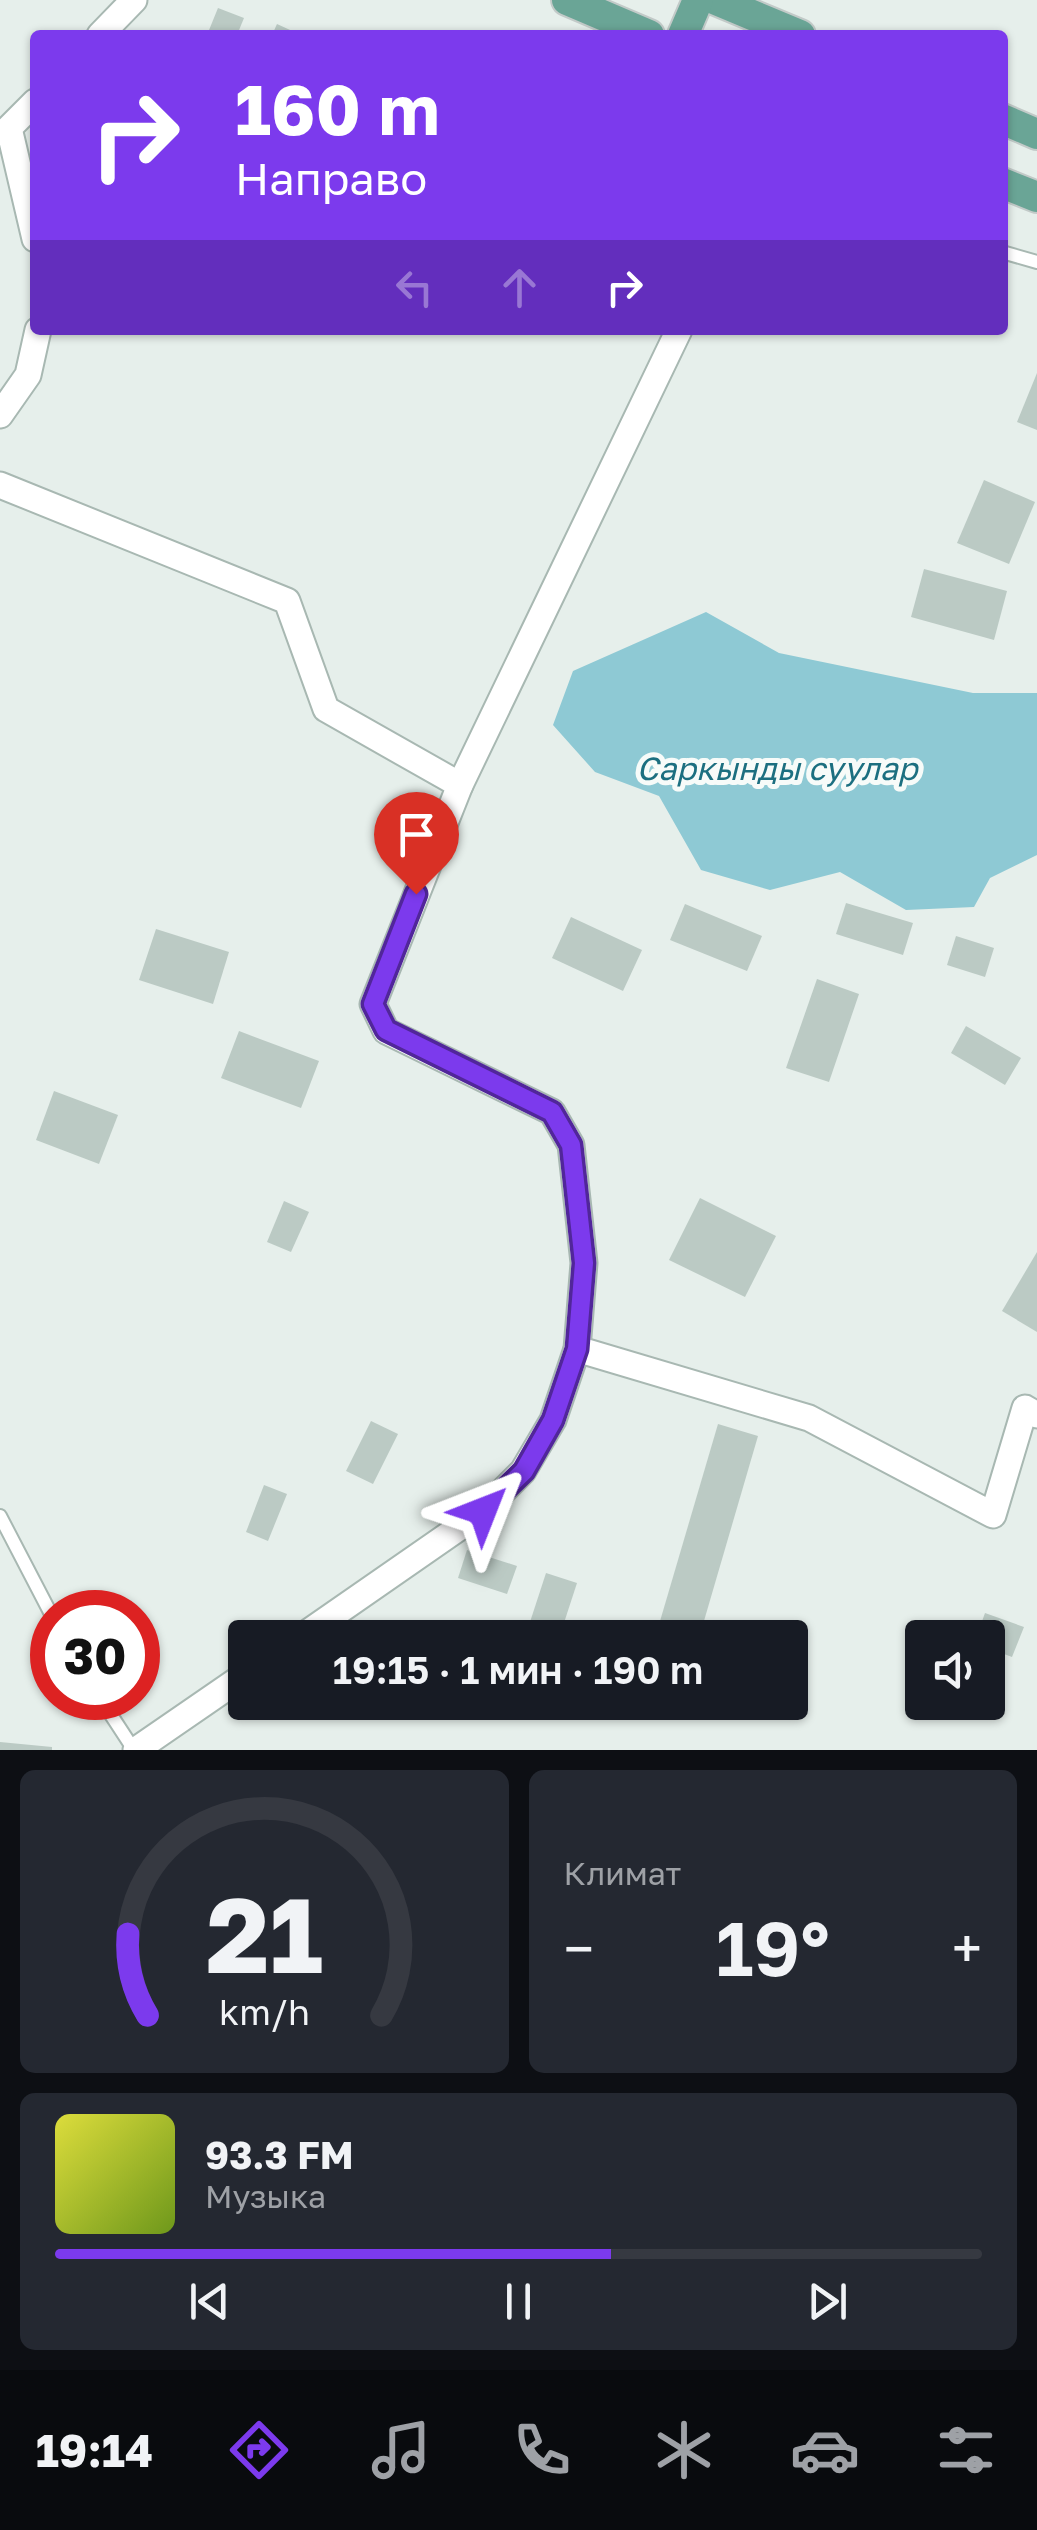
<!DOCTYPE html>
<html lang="ru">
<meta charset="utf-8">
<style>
body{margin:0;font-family:"Golos Text",sans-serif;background:#242831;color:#f1f3f6;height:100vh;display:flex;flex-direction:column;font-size:38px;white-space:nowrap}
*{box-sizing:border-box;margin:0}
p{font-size:32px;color:#9ea1a6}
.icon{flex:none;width:55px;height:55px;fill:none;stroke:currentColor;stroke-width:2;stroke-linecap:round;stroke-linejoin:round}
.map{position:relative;height:1750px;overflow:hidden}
.details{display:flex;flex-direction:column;gap:20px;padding:20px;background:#0d0f14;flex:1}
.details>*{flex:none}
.hud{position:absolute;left:30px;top:30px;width:978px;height:305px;border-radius:10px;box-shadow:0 2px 8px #0004;background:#7c3aed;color:#fff;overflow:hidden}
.fabs{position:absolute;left:905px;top:1620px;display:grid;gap:20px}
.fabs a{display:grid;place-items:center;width:100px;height:100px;border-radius:10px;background:#171b24;box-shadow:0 2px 8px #0004;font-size:50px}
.speed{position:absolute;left:30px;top:1590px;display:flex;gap:20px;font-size:50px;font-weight:700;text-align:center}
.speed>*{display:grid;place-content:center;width:130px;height:130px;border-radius:50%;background:#171b24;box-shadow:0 2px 8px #0004;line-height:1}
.speed .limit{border:15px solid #d22;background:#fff;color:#111}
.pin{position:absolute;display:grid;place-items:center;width:85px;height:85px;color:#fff;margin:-102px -42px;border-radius:50% 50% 50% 0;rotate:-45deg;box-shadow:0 0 10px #0007}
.pin .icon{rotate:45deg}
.me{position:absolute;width:110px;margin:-55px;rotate:45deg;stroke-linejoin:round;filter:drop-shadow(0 0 8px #0008)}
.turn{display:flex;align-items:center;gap:35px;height:210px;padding:0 40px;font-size:45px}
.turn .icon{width:130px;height:130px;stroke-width:2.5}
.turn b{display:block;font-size:70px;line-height:85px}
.lanes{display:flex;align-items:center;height:95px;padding:0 40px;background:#0003;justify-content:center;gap:50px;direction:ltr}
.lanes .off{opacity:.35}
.big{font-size:75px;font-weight:600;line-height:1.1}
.details .card{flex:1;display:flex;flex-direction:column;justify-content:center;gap:15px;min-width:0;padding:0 35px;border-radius:15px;background:#242831}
.details .dial{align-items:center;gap:0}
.dial svg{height:260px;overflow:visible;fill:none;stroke:#363941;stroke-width:7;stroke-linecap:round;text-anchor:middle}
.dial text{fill:#f1f3f6;stroke:none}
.song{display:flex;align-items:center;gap:30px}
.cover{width:120px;height:120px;border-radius:15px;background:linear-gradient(135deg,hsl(60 70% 55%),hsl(80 70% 35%))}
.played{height:10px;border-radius:5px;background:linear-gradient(90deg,#7c3aed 60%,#363941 60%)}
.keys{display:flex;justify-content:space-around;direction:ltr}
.heat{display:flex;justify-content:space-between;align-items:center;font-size:55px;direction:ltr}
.details .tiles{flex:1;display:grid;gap:20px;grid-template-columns:1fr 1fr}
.card:last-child{grid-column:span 2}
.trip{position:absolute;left:228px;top:1620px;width:580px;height:100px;border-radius:10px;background:#171b24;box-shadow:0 2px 8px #0004;font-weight:600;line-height:100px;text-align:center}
.menu{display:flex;height:160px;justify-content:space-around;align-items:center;background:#090b0e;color:#9ea1a6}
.menu .icon{width:70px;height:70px}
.menu .current{color:#7c3aed}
.menu b{font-size:45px;color:#f1f3f6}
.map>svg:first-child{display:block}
.water{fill:#8ec9d4}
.building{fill:#bbcac4}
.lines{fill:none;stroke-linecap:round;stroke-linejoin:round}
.lane-casing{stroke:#a8b8b2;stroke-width:16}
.street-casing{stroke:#a8b8b2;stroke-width:29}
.primary-casing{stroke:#c2cac8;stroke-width:34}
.lane{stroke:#fff;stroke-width:12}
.street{stroke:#fff;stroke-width:25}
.primary{stroke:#6aa596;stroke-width:30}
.route-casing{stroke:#51269a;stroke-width:25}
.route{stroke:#7c3aed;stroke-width:18}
.labels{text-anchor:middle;stroke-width:10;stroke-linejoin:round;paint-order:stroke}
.water-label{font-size:32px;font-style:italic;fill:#1c6f80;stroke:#f7fbf9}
</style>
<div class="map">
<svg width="1037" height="1750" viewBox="0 0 1037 1750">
<rect width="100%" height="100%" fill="#e6efeb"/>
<polygon class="water" points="706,612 779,653 973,693 1037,693 1037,855 990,878 974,907 906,910 840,872 770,890 701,870 659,796 595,772 553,725 573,671"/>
<g class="building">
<polygon points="218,8 244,18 237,35 207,35"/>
<polygon points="277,24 301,35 272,35"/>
<polygon points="1037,373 1037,430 1017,422"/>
<polygon points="984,480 1035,502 1009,564 957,543"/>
<polygon points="924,569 1007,591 994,640 911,617"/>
<polygon points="846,903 913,923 903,955 836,934"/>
<polygon points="685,904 762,936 747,971 670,940"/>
<polygon points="571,917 642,950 623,991 552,958"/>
<polygon points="156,929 229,952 213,1004 139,980"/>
<polygon points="956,936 994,948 985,977 947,965"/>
<polygon points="817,979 859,994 829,1082 786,1068"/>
<polygon points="966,1026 1021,1058 1005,1085 951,1053"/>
<polygon points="239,1031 319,1061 301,1108 221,1078"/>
<polygon points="54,1091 118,1115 99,1164 36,1140"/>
<polygon points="700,1198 776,1236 745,1297 669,1260"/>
<polygon points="284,1201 309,1212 291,1252 267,1242"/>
<polygon points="1037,1252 1037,1332 1002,1311"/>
<polygon points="371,1421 398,1434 373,1484 346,1471"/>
<polygon points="718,1424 758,1436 699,1638 692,1638 658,1628"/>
<polygon points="264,1485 287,1494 268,1541 246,1532"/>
<polygon points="467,1550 517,1566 507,1594 458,1578"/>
<polygon points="546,1573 577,1583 561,1632 530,1622"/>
<polygon points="985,1613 1024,1627 1012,1657 988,1648 988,1638 976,1638"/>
<polygon points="434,1624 452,1638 423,1638"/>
<polygon points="0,1742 52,1747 52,1750 0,1750"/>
</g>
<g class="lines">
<defs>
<g id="lane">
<polyline points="1002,252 1037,262"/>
<polyline points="0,1516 52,1616"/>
<polyline points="100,1698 134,1750"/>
</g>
<g id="street">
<polyline points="100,35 134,0"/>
<polyline points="35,102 9,128 35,239"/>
<polyline points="0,415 28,375 38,330"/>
<polyline points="0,485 287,601 326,709 460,785"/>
<polyline points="577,1349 809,1418 993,1515 1025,1408 1037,1415"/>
<polyline points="300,1638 483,1511 523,1471 553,1420 577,1349 584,1263 571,1145 552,1112 386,1031 373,1004 460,785 679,330"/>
<polyline points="136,1750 245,1675"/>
</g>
<g id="primary">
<polyline points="567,0 649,35"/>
<polyline points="716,0 800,35"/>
<polyline points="683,35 698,0"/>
<polyline points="1002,119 1037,134"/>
<polyline points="1002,183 1037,197"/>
</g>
</defs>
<use href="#lane" class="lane-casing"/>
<use href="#street" class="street-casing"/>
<use href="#primary" class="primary-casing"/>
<use href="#lane" class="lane"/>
<use href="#street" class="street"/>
<use href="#primary" class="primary"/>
</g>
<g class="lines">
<defs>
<polyline id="route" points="416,894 373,1004 386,1030 552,1112 571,1145 584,1263 577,1349 553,1420 524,1471 483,1511"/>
</defs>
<use href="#route" class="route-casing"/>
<use href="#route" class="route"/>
</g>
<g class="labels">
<g class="water-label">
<text x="777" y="780">Саркынды суулар</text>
</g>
</g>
</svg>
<div class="fabs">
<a><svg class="icon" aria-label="sound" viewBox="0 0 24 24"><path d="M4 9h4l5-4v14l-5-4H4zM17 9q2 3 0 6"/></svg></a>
</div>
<div class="speed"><div class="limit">30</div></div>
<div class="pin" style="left:416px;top:894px;background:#d93025"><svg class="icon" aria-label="arrive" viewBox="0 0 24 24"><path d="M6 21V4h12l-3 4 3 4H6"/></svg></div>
<svg class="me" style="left:483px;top:1511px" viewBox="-20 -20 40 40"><path d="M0-17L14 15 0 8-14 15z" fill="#7c3aed" stroke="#fff" stroke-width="4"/></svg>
<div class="trip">19:15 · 1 мин · 190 m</div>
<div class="hud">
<div class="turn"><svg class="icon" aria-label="right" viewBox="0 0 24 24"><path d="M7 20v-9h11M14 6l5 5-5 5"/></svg><div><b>160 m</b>Направо</div></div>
<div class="lanes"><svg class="icon off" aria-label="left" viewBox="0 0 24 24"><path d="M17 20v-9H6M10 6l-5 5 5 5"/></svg><svg class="icon off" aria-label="ahead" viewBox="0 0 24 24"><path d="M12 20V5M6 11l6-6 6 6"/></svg><svg class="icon" aria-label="right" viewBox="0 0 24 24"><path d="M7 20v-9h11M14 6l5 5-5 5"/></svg></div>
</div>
</div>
<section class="details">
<div class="tiles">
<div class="card dial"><svg viewBox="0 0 100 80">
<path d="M14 69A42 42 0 1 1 86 69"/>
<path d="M14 69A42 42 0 0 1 8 44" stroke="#7c3aed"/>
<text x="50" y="56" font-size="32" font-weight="700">21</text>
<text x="50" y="72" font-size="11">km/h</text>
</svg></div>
<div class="card"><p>Климат</p>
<div class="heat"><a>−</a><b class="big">19°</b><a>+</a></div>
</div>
<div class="card">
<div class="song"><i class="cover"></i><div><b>93.3 FM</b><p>Музыка</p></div></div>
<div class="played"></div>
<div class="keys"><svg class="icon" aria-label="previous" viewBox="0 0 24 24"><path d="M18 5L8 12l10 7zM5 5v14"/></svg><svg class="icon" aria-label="pause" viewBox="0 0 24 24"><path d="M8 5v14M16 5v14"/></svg><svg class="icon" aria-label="next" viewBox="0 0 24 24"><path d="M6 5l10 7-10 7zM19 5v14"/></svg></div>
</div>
</div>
</section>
<nav class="menu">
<b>19:14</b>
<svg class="icon current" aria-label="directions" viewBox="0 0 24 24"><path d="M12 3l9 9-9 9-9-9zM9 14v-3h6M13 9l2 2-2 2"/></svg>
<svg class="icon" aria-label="music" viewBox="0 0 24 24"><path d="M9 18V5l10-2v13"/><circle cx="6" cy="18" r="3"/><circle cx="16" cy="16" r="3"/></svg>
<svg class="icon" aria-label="phone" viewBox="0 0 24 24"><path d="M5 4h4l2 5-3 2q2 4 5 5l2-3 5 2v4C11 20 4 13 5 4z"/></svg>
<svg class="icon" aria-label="climate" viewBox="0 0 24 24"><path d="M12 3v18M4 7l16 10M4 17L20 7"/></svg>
<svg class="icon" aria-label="car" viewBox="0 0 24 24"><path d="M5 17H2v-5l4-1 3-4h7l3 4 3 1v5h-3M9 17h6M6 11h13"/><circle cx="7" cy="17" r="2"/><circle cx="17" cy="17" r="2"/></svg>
<svg class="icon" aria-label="filters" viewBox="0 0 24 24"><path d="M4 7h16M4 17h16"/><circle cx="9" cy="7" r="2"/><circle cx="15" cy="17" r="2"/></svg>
</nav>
